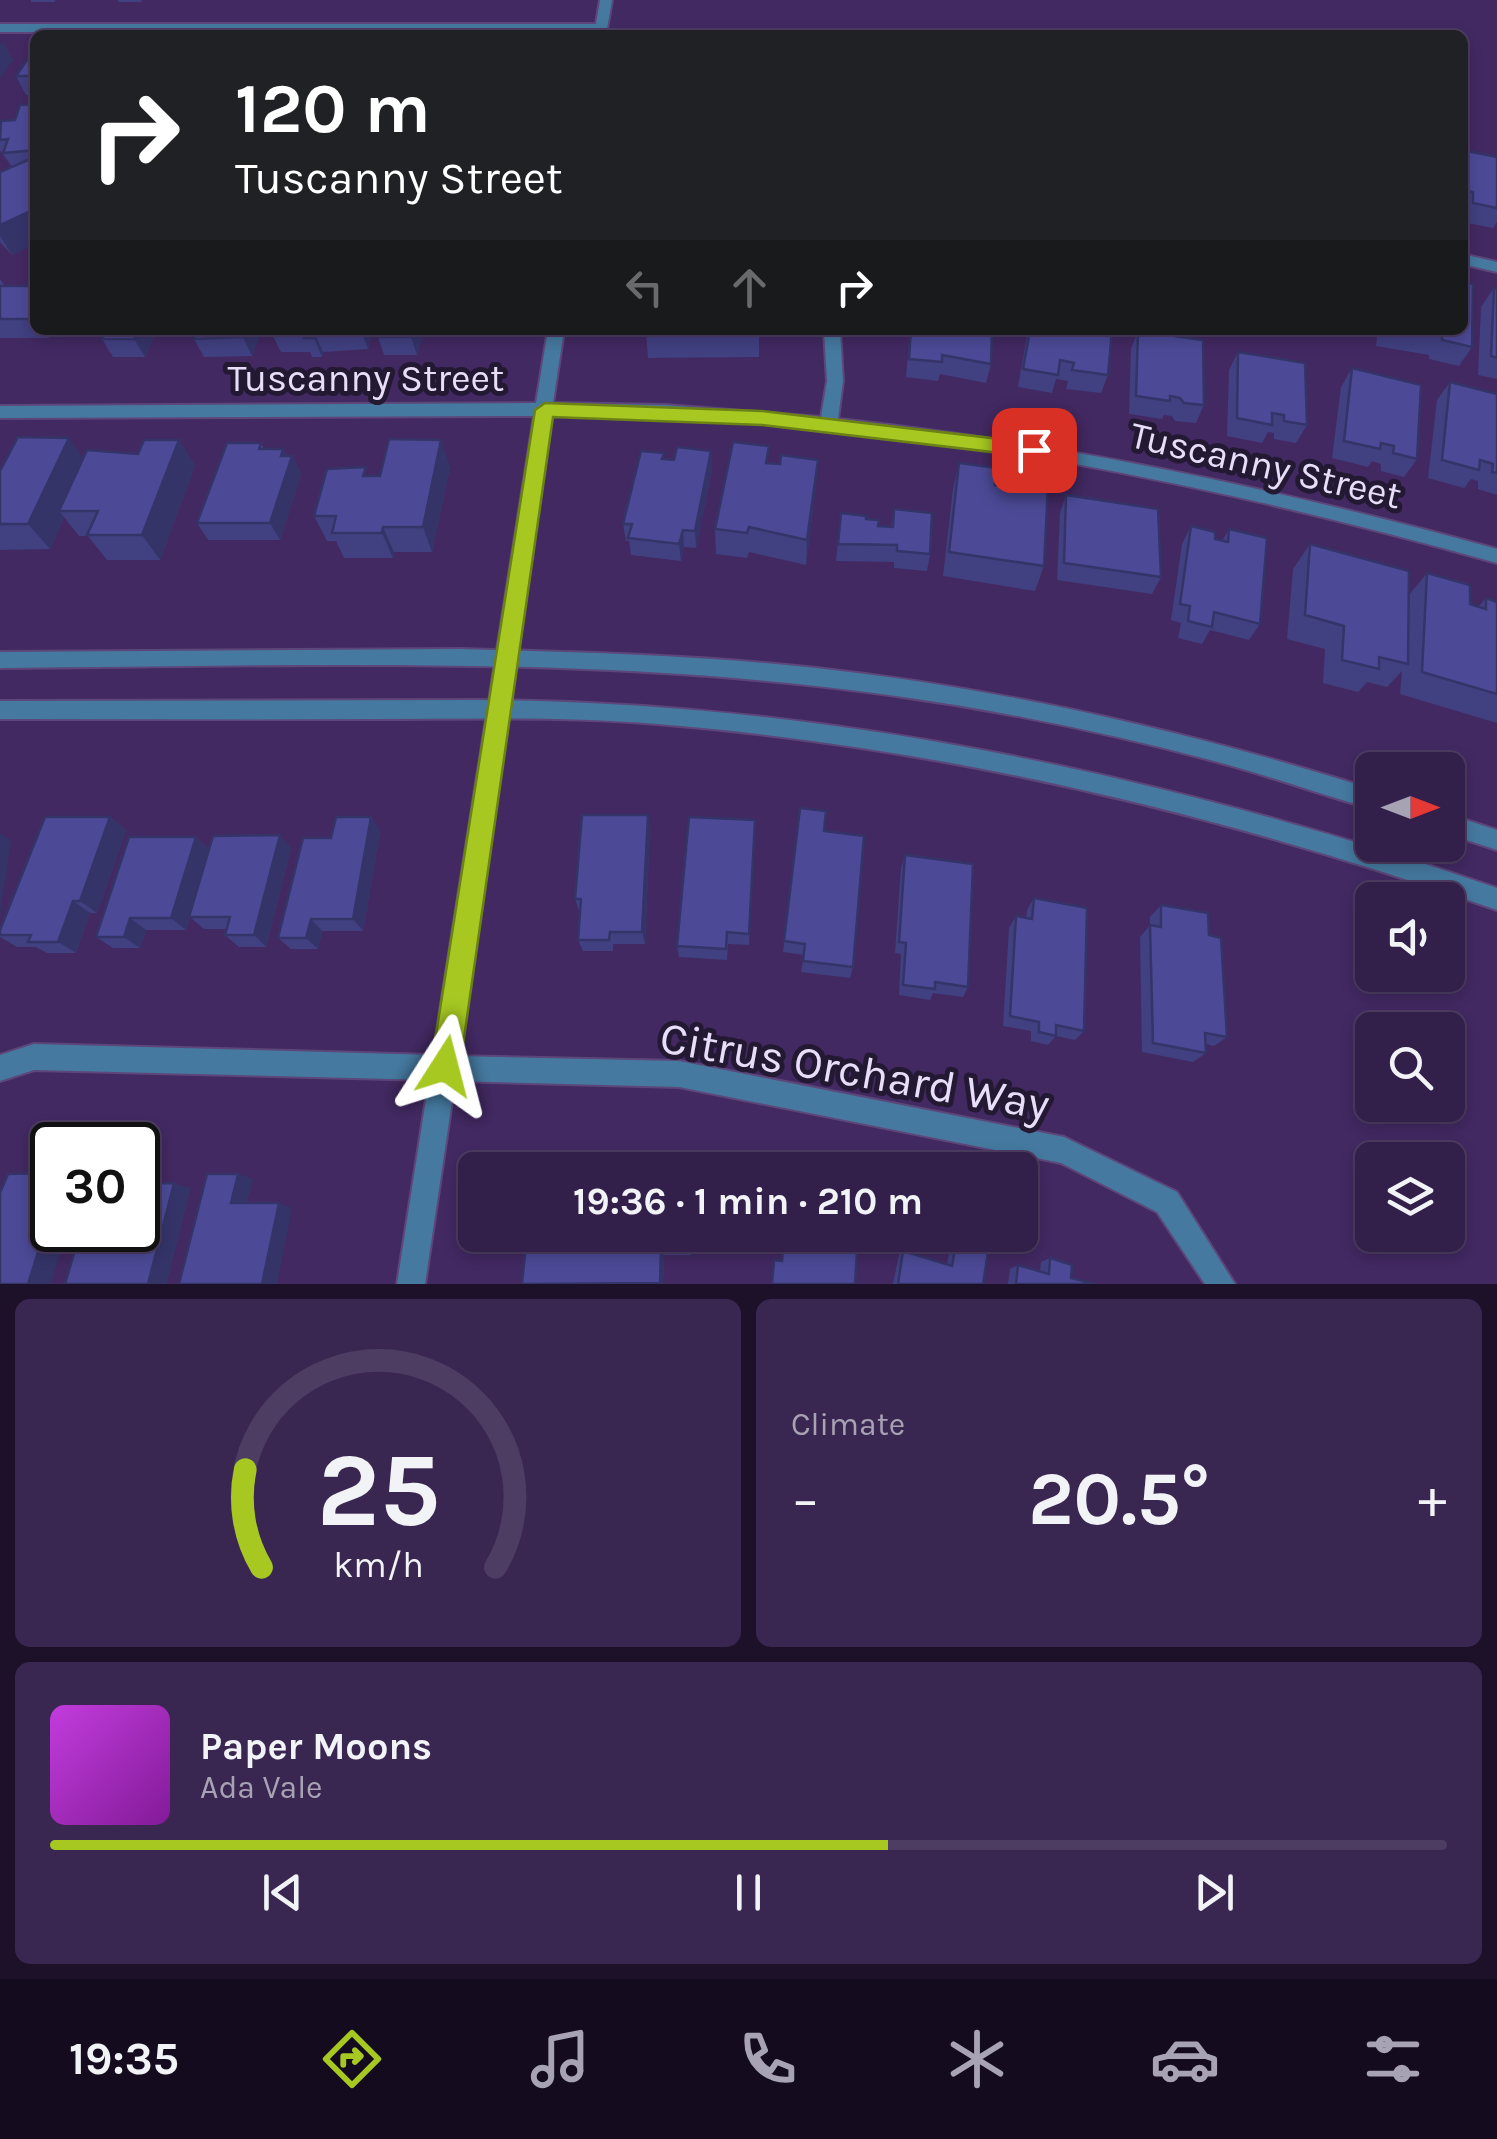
<!DOCTYPE html>
<meta charset="utf-8">
<style>
body{margin:0;font-family:Karla,sans-serif;background:#3a2751;color:#f1f3f6;height:100vh;display:flex;flex-direction:column;font-size:38px;white-space:nowrap}
*{box-sizing:border-box;margin:0}
p{font-size:32px;color:#a8a2b5}
.icon{flex:none;width:55px;height:55px;fill:none;stroke:currentColor;stroke-width:2;stroke-linecap:round;stroke-linejoin:round}
.map{position:relative;height:1284px;overflow:hidden}
.details{display:flex;flex-direction:column;gap:15px;padding:15px;background:#1c1129;flex:1}
.details>*{flex:none}
.hud{position:absolute;left:30px;top:30px;width:1438px;height:305px;border-radius:15px;box-shadow:0 5px 15px #0003,0 0 0 2px #4d3d62;background:#202124;color:#fff;overflow:hidden}
.needle{width:65px;rotate:90deg}
.fabs{position:absolute;left:1355px;top:752px;display:grid;gap:20px}
.fabs a{display:grid;place-items:center;width:110px;height:110px;border-radius:15px;background:#321f4a;box-shadow:0 5px 15px #0003,0 0 0 2px #4d3d62;font-size:50px}
.speed{position:absolute;left:30px;top:1122px;display:flex;gap:20px;font-size:50px;font-weight:700;text-align:center}
.speed>*{display:grid;place-content:center;width:130px;height:130px;border-radius:50%;background:#321f4a;box-shadow:0 5px 15px #0003,0 0 0 2px #4d3d62;line-height:1}
.speed .limit{border:5px solid #111;border-radius:15px;background:#fff;color:#111}
.pin{position:absolute;display:grid;place-items:center;width:85px;height:85px;color:#fff;margin:-42px;border-radius:20px;box-shadow:0 5px 15px #0006}
.me{position:absolute;width:110px;margin:-55px;rotate:9deg;stroke-linejoin:round;filter:drop-shadow(0 0 8px #0008)}
.turn{display:flex;align-items:center;gap:35px;height:210px;padding:0 40px;font-size:45px}
.turn .icon{width:130px;height:130px;stroke-width:2.5}
.turn b{display:block;font-size:70px;line-height:85px}
.lanes{display:flex;align-items:center;height:95px;padding:0 40px;background:#0003;justify-content:center;gap:50px;direction:ltr}
.lanes .off{opacity:.35}
.big{font-size:75px;font-weight:700;line-height:1.1}
.details .card{flex:1;display:flex;flex-direction:column;justify-content:center;gap:15px;min-width:0;padding:0 35px;border-radius:15px;background:#3a2751}
.details .dial{align-items:center;gap:0}
.dial svg{height:260px;overflow:visible;fill:none;stroke:#4d3d62;stroke-width:7;stroke-linecap:round;text-anchor:middle}
.dial text{fill:#f1f3f6;stroke:none}
.song{display:flex;align-items:center;gap:30px}
.cover{width:120px;height:120px;border-radius:15px;background:linear-gradient(135deg,hsl(290 70% 55%),hsl(290 70% 35%))}
.played{height:10px;border-radius:5px;background:linear-gradient(90deg,#a6c821 60%,#4d3d62 60%)}
.keys{display:flex;justify-content:space-around;direction:ltr}
.heat{display:flex;justify-content:space-between;align-items:center;font-size:55px;direction:ltr}
.details .tiles{flex:1;display:grid;gap:15px;grid-template-columns:1fr 1fr}
.card:last-child{grid-column:span 2}
.trip{position:absolute;left:458px;top:1152px;width:580px;height:100px;border-radius:15px;background:#321f4a;box-shadow:0 5px 15px #0003,0 0 0 2px #4d3d62;font-weight:700;line-height:100px;text-align:center}
.menu{display:flex;height:160px;justify-content:space-around;align-items:center;background:#140c1e;color:#a8a2b5}
.menu .icon{width:70px;height:70px}
.menu .active{color:#a6c821}
.menu b{font-size:45px;color:#f1f3f6}
.map>svg:first-child{display:block}
.lines{fill:none;stroke-linecap:round;stroke-linejoin:round}
.minor-casing{stroke:#5d467a;stroke-width:4}
.tertiary-casing{stroke:#5d467a;stroke-width:4}
.minor{fill:#45799f;fill-rule:evenodd}
.tertiary{fill:#45799f;fill-rule:evenodd}
.wall{fill:#414081}
.shaded-wall{fill:#353469}
.building{fill:#4c4a96;stroke:#353469;stroke-width:2.5}
.route{fill:#a6c821;stroke:#6c8215;stroke-width:2.5}
.labels{text-anchor:middle;stroke-width:10;stroke-linejoin:round;paint-order:stroke}
.street-label{font-size:38px;fill:#e8defa;stroke:#241933}
.near-street-label{font-size:45px;fill:#e8defa;stroke:#241933}
</style>
<div class="map">
<svg width="1497" height="1284" viewBox="0 0 1497 1284">
<rect width="100%" height="100%" fill="#422962"/>
<g class="lines">
<defs>
<g id="minor">
<polygon points="600,0 612,0 606,35 594,35 594,32 0,32 0,24 596,24"/>
<polygon points="1462,254 1497,262 1497,272 1462,264"/>
<path d="M548,330H564L553,403L665,405L821,417L827,381L824,330H840L843,381L838,419C1062,443 1280,489 1497,549V563C1190,477 872,413 552,416L458,1056L679,1061L1064,1137L1177,1192L1235,1284H1205L1157,1212L1061,1163L679,1087L455,1081L425,1284H397L429,1080L34,1070L0,1081V1055L34,1044L433,1055L534,416L0,418V406L536,403Z"/>
</g>
<g id="tertiary">
<path d="M460,649C579,652 698,655 816,668C1006,689 1191,732 1372,789V809C1319,794 1267,775 1214,761C1109,733 1003,711 896,696C600,654 299,666 0,668V652Z"/>
<path d="M480,700C829,702 1168,776 1497,888V910C1224,815 945,747 657,724C563,716 468,719 374,719C250,720 125,719 0,719V701Z"/>
<polygon points="1448,814 1497,830 1497,850 1448,834"/>
</g>
</defs>
<use href="#minor" class="minor-casing"/>
<use href="#tertiary" class="tertiary-casing"/>
<use href="#minor" class="minor"/>
<use href="#tertiary" class="tertiary"/>
</g>
<g class="wall">
<polygon points="31,0 56,0 54,2 31,2"/>
<polygon points="118,0 142,0 141,2 118,2"/>
<polygon points="35,54 35,95 26,95 16,76"/>
<polygon points="35,104 35,244 12,255 0,242 0,172 12,167 0,150 0,123 15,120"/>
<polygon points="1462,150 1497,157 1497,222 1493,228 1462,222"/>
<polygon points="0,279 5,286 35,286 35,330 53,330 49,338 0,338"/>
<polygon points="1494,288 1497,289 1497,379 1478,375 1481,307"/>
<polygon points="61,330 157,330 145,357 113,357 102,339 105,333 63,333"/>
<polygon points="168,330 262,330 252,356 204,357 194,339 196,334 169,332"/>
<polygon points="274,330 373,330 368,349 323,352 322,357 312,357 310,352 281,352 272,334"/>
<polygon points="380,330 484,330 483,331 424,331 417,355 384,355 378,337"/>
<polygon points="646,330 759,330 759,357 648,358"/>
<polygon points="910,330 992,330 991,364 986,383 940,374 938,381 906,377"/>
<polygon points="1028,330 1112,330 1108,375 1101,393 1066,389 1068,381 1056,379 1052,393 1018,387"/>
<polygon points="1296,330 1318,330 1315,335"/>
<polygon points="1378,330 1462,330 1472,347 1459,366 1429,359 1429,355 1376,346"/>
<polygon points="1138,331 1204,405 1196,423 1175,421 1172,416 1164,415 1162,419 1129,414 1131,349"/>
<polygon points="1238,352 1307,425 1296,443 1274,439 1274,433 1268,432 1262,443 1227,436 1229,370"/>
<polygon points="1352,368 1417,459 1404,477 1381,471 1381,464 1372,461 1368,467 1332,458 1341,387"/>
<polygon points="1450,382 1497,394 1497,495 1478,489 1478,481 1471,479 1464,488 1428,478 1437,400"/>
<polygon points="179,440 195,466 160,560 107,560 88,536 79,536 64,517 50,549 0,550 0,471 84,458 138,454"/>
<polygon points="261,443 264,449 292,456 301,474 280,540 208,540 197,523"/>
<polygon points="711,451 712,469 696,548 684,547 681,561 631,555 629,541 626,541 623,524 664,453 664,459 674,460"/>
<polygon points="769,463 816,486 806,565 749,552 747,558 716,554 715,529"/>
<polygon points="959,463 995,485 1008,487 1010,478 1044,566 1035,591 943,576 953,489"/>
<polygon points="450,467 432,552 394,552 393,558 344,558 336,541 327,541 314,516 370,476"/>
<polygon points="1066,495 1161,577 1152,594 1057,580 1060,513"/>
<polygon points="894,509 930,554 927,571 894,568 894,562 836,561 841,513 866,519 878,526 891,527"/>
<polygon points="1191,526 1215,539 1222,541 1229,529 1260,624 1249,640 1210,630 1202,644 1178,638 1181,623 1171,620 1182,544"/>
<polygon points="1310,544 1409,595 1427,573 1470,604 1478,607 1486,598 1497,602 1497,723 1400,694 1402,671 1387,687 1367,682 1358,692 1323,683 1325,649 1287,639 1293,569"/>
<polygon points="800,808 824,831 853,967 850,978 801,972 804,955 783,952"/>
<polygon points="110,817 126,830 97,913 90,913 76,953 47,953 36,947 17,947 0,937 0,930"/>
<polygon points="371,817 380,831 363,931 322,931 318,949 291,949 278,938 331,838"/>
<polygon points="755,820 749,945 728,944 727,960 679,957 677,946"/>
<polygon points="650,828 645,944 613,944 613,951 583,951 578,940 580,911 579,911 575,899"/>
<polygon points="196,837 209,849 291,848 266,947 239,947 225,935 227,929 204,929 190,917 186,930 146,930 140,948 113,948 96,937"/>
<polygon points="905,855 968,987 963,997 933,993 930,1000 899,995 901,954 895,953 901,868"/>
<polygon points="1034,898 1084,1031 1075,1040 1056,1036 1048,1045 1031,1041 1031,1031 1003,1026 1009,928 1016,916 1026,918 1027,910"/>
<polygon points="1161,905 1209,935 1227,1037 1214,1046 1206,1044 1206,1053 1193,1062 1142,1052 1140,937 1150,925 1150,917"/>
<polygon points="692,1235 691,1255 664,1255 663,1284 522,1284"/>
<polygon points="956,1242 983,1284 893,1284 899,1255 903,1251 947,1265 950,1246"/>
<polygon points="1050,1258 1071,1278 1095,1284 1008,1284 1010,1269 1018,1265 1040,1271 1041,1262"/>
</g>
<g class="shaded-wall">
<polygon points="3,41 13,60 0,78 0,45"/>
<polygon points="35,209 35,244 12,255 0,236 0,225"/>
<polygon points="43,330 53,330 49,338"/>
<polygon points="138,330 157,330 145,357 134,339"/>
<polygon points="246,330 262,330 252,356 243,337"/>
<polygon points="361,330 373,330 368,349"/>
<polygon points="413,330 424,331 417,355 411,337"/>
<polygon points="315,334 323,352 322,357 314,338"/>
<polygon points="69,438 88,465 59,511 64,517 50,549 28,524"/>
<polygon points="179,440 195,466 160,560 142,535"/>
<polygon points="441,440 450,467 432,552 423,527"/>
<polygon points="283,449 290,462 292,456 301,474 280,540 270,523"/>
<polygon points="711,451 712,469 696,548 695,531"/>
<polygon points="818,460 816,486 806,565 807,540"/>
<polygon points="383,527 394,552 393,558 382,533"/>
<polygon points="683,530 684,547 681,561 679,544"/>
<polygon points="648,815 650,828 645,944 642,932"/>
<polygon points="110,817 126,830 97,913 80,901"/>
<polygon points="371,817 380,831 363,931 353,919"/>
<polygon points="0,833 11,841 0,915"/>
<polygon points="280,835 291,848 266,947 254,935"/>
<polygon points="196,837 210,850 186,930 171,918"/>
<polygon points="73,901 90,913 76,953 58,942"/>
<polygon points="130,918 146,930 140,948 124,937"/>
<polygon points="311,919 322,931 318,949 306,938"/>
<polygon points="140,1174 158,1180 156,1189 138,1184"/>
<polygon points="238,1174 253,1179 246,1208 231,1203"/>
<polygon points="174,1183 191,1188 167,1284 148,1284"/>
<polygon points="279,1203 292,1208 277,1284 262,1284"/>
<polygon points="52,1207 52,1230 67,1230 51,1284 28,1284"/>
<polygon points="661,1251 664,1255 663,1284 660,1283"/>
</g>
<g class="building">
<polygon points="401,34 401,35 329,35"/>
<polygon points="31,54 35,54 35,76 16,76"/>
<polygon points="35,104 35,150 3,153 8,139 0,140 1,121 15,120 20,105"/>
<polygon points="1462,150 1497,157 1497,208 1473,203 1473,192 1462,190"/>
<polygon points="35,157 35,209 0,225 0,172"/>
<polygon points="1462,282 1473,284 1472,347 1442,340 1442,336 1401,330 1462,330"/>
<rect x="0" y="286" width="35" height="33"/>
<polygon points="1494,288 1497,289 1497,358 1491,356"/>
<polygon points="106,330 138,330 134,339 102,339"/>
<polygon points="198,330 246,330 243,337 194,339"/>
<polygon points="274,330 361,330 315,334 314,338 304,338 306,334 272,334"/>
<polygon points="380,330 413,330 411,337 378,337"/>
<polygon points="646,330 759,330 646,331"/>
<polygon points="911,330 992,330 991,364 942,355 942,362 909,359"/>
<polygon points="1030,330 1112,330 1108,375 1072,370 1074,363 1060,360 1058,375 1023,369"/>
<polygon points="1138,331 1203,340 1204,405 1184,403 1180,398 1170,396 1170,401 1136,396"/>
<polygon points="1238,352 1305,363 1307,425 1284,421 1284,415 1272,413 1272,425 1237,418"/>
<polygon points="1352,368 1421,385 1417,459 1393,453 1394,446 1381,443 1380,449 1344,441"/>
<polygon points="1450,382 1497,394 1497,473 1492,472 1493,464 1480,460 1479,470 1442,460"/>
<polygon points="18,437 69,438 28,524 0,524 0,471"/>
<polygon points="389,439 441,440 423,527 383,527 382,533 332,533 336,516 314,516 327,469 366,467 363,476 380,476"/>
<polygon points="144,440 179,440 142,535 87,535 98,511 59,511 87,450 138,454"/>
<polygon points="733,442 769,446 766,463 780,464 781,455 818,460 807,540 749,527 747,533 715,529"/>
<polygon points="227,443 261,443 259,449 283,449 281,456 292,456 270,523 197,523"/>
<polygon points="677,447 711,451 695,531 683,530 679,544 628,538 632,524 623,524 641,451 664,453 662,459 674,460"/>
<polygon points="959,463 997,468 995,485 1009,488 1010,478 1048,485 1044,566 949,552"/>
<polygon points="1066,495 1158,509 1161,577 1064,563"/>
<polygon points="894,509 932,513 930,554 897,551 897,545 838,544 841,513 866,516 866,519 879,520 878,526 893,527"/>
<polygon points="1191,526 1215,532 1215,539 1228,542 1229,529 1267,538 1260,624 1214,612 1212,627 1188,621 1190,606 1180,604"/>
<polygon points="1310,544 1409,571 1408,664 1379,657 1379,669 1342,660 1344,626 1305,615"/>
<polygon points="1427,573 1470,585 1470,604 1486,609 1486,598 1497,602 1497,694 1422,672"/>
<polygon points="800,808 826,811 824,831 864,836 853,967 803,961 805,944 784,941"/>
<polygon points="582,815 648,815 642,932 610,932 609,940 578,940 581,899 575,899"/>
<polygon points="45,817 110,817 80,901 73,901 58,942 28,942 31,935 0,935 0,930"/>
<polygon points="336,817 371,817 353,919 311,919 306,938 278,938 303,838 331,838"/>
<polygon points="689,817 755,820 749,934 727,932 726,949 677,946"/>
<polygon points="280,835 254,935 225,935 230,917 189,917 213,836"/>
<polygon points="129,837 196,837 171,918 130,918 124,937 96,937"/>
<polygon points="905,855 973,864 968,987 935,982 935,989 903,985 906,943 899,942"/>
<polygon points="1034,898 1087,908 1084,1031 1056,1025 1056,1036 1039,1032 1039,1022 1010,1016 1016,916 1032,919"/>
<polygon points="1161,905 1208,913 1209,935 1221,938 1227,1037 1205,1033 1206,1053 1153,1043 1150,925 1161,927"/>
<polygon points="52,1173 52,1207 28,1284 0,1284 0,1193 8,1174"/>
<polygon points="138,1174 140,1174 138,1184 174,1183 148,1284 65,1284 81,1230 138,1230"/>
<polygon points="207,1174 238,1174 231,1203 279,1203 262,1284 179,1284"/>
<polygon points="527,1235 690,1235 689,1251 661,1251 660,1283 522,1284"/>
<polygon points="784,1235 858,1235 855,1284 772,1284 774,1260 782,1261"/>
<polygon points="956,1242 988,1252 983,1284 898,1284 903,1251 952,1266"/>
<polygon points="1050,1258 1072,1265 1071,1278 1095,1284 1016,1284 1018,1265 1049,1274"/>
</g>
<polygon class="route" points="545,403 762,411 1034,443 1044,450 1034,457 762,425 553,417 460,1066 455,1076 445,1080 435,1076 431,1066 535,410"/>
<g class="labels">
<g class="street-label">
<text x="366" y="391">Tuscanny Street</text>
<text transform="translate(1266 465) rotate(13)" y="13">Tuscanny Street</text>
</g>
<g class="near-street-label">
<text transform="translate(855 1070) rotate(10)" y="16">Citrus Orchard Way</text>
</g>
</g>
</svg>
<div class="fabs">
<a><svg class="needle" viewBox="-14 -14 28 28"><path d="M0-13l5 13h-10z" fill="#e53935"/><path d="M0 13l5-13h-10z" fill="#a8a2b5"/></svg></a>
<a><svg class="icon" aria-label="sound" viewBox="0 0 24 24"><path d="M4 9h4l5-4v14l-5-4H4zM17 9q2 3 0 6"/></svg></a>
<a><svg class="icon" aria-label="search" viewBox="0 0 24 24"><circle cx="10" cy="10" r="6"/><path d="M15 15l6 6"/></svg></a>
<a><svg class="icon" aria-label="layers" viewBox="0 0 24 24"><path d="M12 4l9 5-9 5-9-5zM3 14l9 5 9-5"/></svg></a>
</div>
<div class="speed"><div class="limit">30</div></div>
<div class="pin" style="left:1034px;top:450px;background:#d93025"><svg class="icon" aria-label="arrive" viewBox="0 0 24 24"><path d="M6 21V4h12l-3 4 3 4H6"/></svg></div>
<svg class="me" style="left:445px;top:1066px" viewBox="-20 -20 40 40"><path d="M0-17L14 15 0 8-14 15z" fill="#a6c821" stroke="#fff" stroke-width="4"/></svg>
<div class="trip">19:36 · 1 min · 210 m</div>
<div class="hud">
<div class="turn"><svg class="icon" aria-label="right" viewBox="0 0 24 24"><path d="M7 20v-9h11M14 6l5 5-5 5"/></svg><div><b>120 m</b>Tuscanny Street</div></div>
<div class="lanes"><svg class="icon off" aria-label="left" viewBox="0 0 24 24"><path d="M17 20v-9H6M10 6l-5 5 5 5"/></svg><svg class="icon off" aria-label="ahead" viewBox="0 0 24 24"><path d="M12 20V5M6 11l6-6 6 6"/></svg><svg class="icon" aria-label="right" viewBox="0 0 24 24"><path d="M7 20v-9h11M14 6l5 5-5 5"/></svg></div>
</div>
</div>
<section class="details">
<div class="tiles">
<div class="card dial"><svg viewBox="0 0 100 80">
<path d="M14 69A42 42 0 1 1 86 69"/>
<path d="M14 69A42 42 0 0 1 9 39" stroke="#a6c821"/>
<text x="50" y="56" font-size="32" font-weight="700">25</text>
<text x="50" y="72" font-size="11">km/h</text>
</svg></div>
<div class="card"><p>Climate</p>
<div class="heat"><a>−</a><b class="big">20.5°</b><a>+</a></div>
</div>
<div class="card">
<div class="song"><i class="cover"></i><div><b>Paper Moons</b><p>Ada Vale</p></div></div>
<div class="played"></div>
<div class="keys"><svg class="icon" aria-label="previous" viewBox="0 0 24 24"><path d="M18 5L8 12l10 7zM5 5v14"/></svg><svg class="icon" aria-label="pause" viewBox="0 0 24 24"><path d="M8 5v14M16 5v14"/></svg><svg class="icon" aria-label="next" viewBox="0 0 24 24"><path d="M6 5l10 7-10 7zM19 5v14"/></svg></div>
</div>
</div>
</section>
<nav class="menu">
<b>19:35</b>
<svg class="icon active" aria-label="directions" viewBox="0 0 24 24"><path d="M12 3l9 9-9 9-9-9zM9 14v-3h6M13 9l2 2-2 2"/></svg>
<svg class="icon" aria-label="music" viewBox="0 0 24 24"><path d="M9 18V5l10-2v13"/><circle cx="6" cy="18" r="3"/><circle cx="16" cy="16" r="3"/></svg>
<svg class="icon" aria-label="phone" viewBox="0 0 24 24"><path d="M5 4h4l2 5-3 2q2 4 5 5l2-3 5 2v4C11 20 4 13 5 4z"/></svg>
<svg class="icon" aria-label="climate" viewBox="0 0 24 24"><path d="M12 3v18M4 7l16 10M4 17L20 7"/></svg>
<svg class="icon" aria-label="car" viewBox="0 0 24 24"><path d="M5 17H2v-5l4-1 3-4h7l3 4 3 1v5h-3M9 17h6M6 11h13"/><circle cx="7" cy="17" r="2"/><circle cx="17" cy="17" r="2"/></svg>
<svg class="icon" aria-label="filters" viewBox="0 0 24 24"><path d="M4 7h16M4 17h16"/><circle cx="9" cy="7" r="2"/><circle cx="15" cy="17" r="2"/></svg>
</nav>
